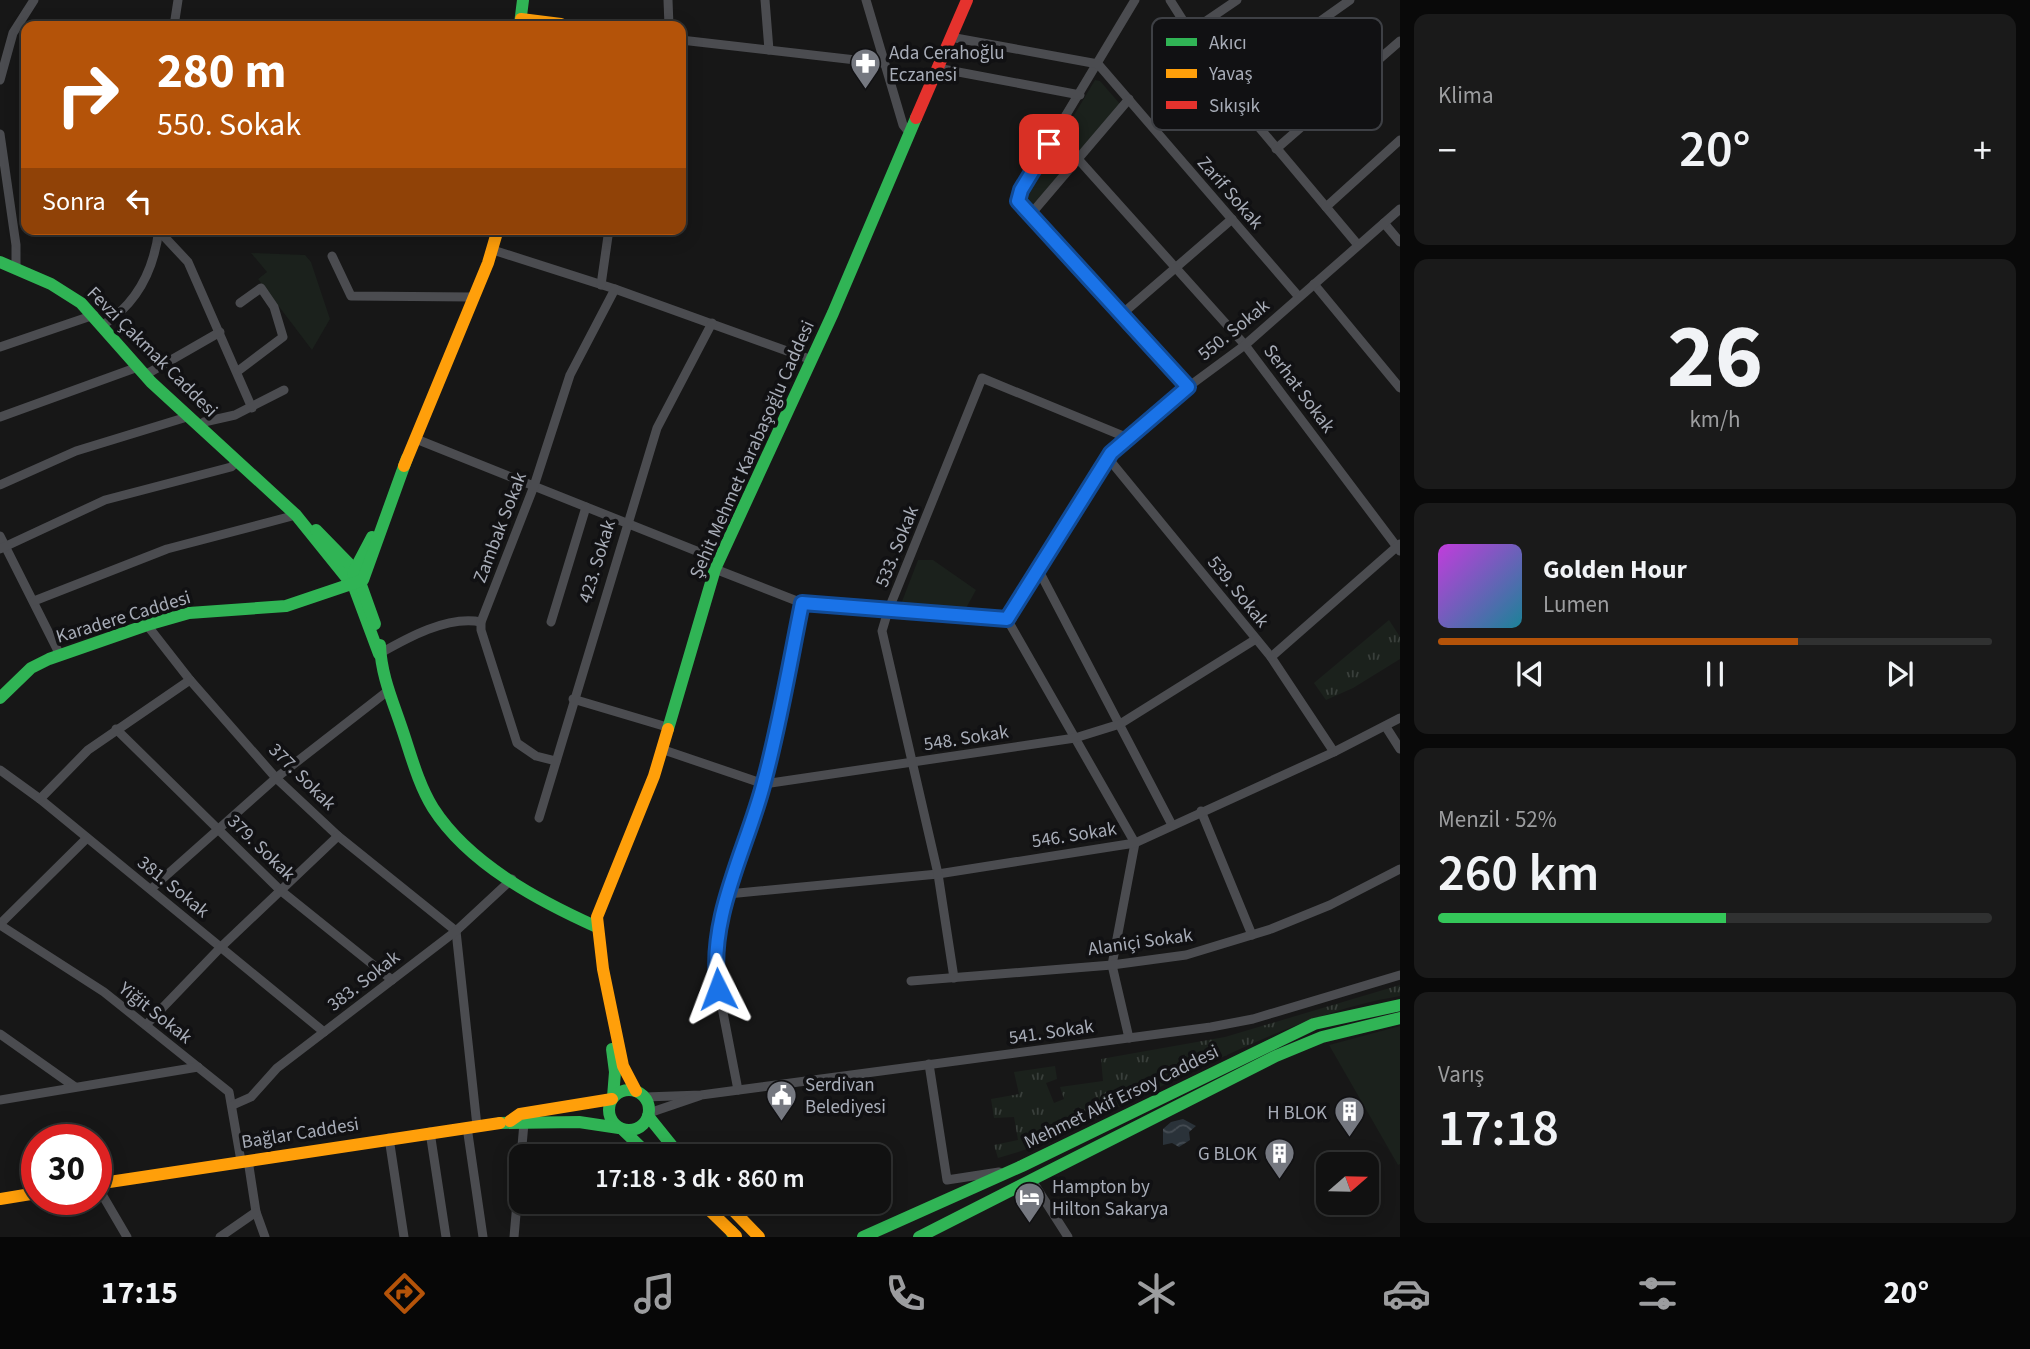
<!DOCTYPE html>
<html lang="tr">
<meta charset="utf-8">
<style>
body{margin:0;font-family:"Source Sans 3",sans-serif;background:#1a1a1a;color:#f1f3f6;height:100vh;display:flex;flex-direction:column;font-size:26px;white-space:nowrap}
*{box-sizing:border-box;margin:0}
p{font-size:23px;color:#9c9d9f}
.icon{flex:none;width:38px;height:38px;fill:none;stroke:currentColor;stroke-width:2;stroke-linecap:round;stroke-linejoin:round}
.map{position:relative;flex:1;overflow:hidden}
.details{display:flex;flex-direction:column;gap:14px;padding:14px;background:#090909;width:630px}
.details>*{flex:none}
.banner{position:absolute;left:21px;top:21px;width:665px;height:214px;border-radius:14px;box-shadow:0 4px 18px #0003,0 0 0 2px #303131;background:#b45309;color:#fff;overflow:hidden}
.needle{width:46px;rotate:70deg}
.tools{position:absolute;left:1316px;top:1152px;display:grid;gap:14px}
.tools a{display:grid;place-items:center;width:63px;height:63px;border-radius:14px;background:#111;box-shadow:0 4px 18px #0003,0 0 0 2px #303131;font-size:35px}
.speed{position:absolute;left:21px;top:1124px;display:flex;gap:14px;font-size:35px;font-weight:700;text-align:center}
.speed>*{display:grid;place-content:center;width:91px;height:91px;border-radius:50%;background:#111;box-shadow:0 4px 18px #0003,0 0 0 2px #303131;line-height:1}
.speed .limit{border:10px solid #d22;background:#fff;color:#111}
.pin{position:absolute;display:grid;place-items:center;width:60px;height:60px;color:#fff;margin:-30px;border-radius:14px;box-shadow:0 4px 10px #0006}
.me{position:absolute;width:77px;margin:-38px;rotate:357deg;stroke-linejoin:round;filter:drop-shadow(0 0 5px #0008)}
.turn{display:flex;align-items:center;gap:24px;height:147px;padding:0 21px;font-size:32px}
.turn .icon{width:91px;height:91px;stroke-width:2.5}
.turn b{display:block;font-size:49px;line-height:60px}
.then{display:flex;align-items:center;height:66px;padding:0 21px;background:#0003;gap:14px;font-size:26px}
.big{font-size:52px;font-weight:600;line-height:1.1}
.details .tile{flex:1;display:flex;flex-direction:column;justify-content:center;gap:10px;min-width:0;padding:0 24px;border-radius:14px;background:#1a1a1a}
.details .dial{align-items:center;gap:0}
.dial b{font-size:91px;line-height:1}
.song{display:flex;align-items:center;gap:21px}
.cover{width:84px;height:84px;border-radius:10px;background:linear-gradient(135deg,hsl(290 70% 55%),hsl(190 70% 35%))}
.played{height:7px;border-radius:4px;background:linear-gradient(90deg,#b45309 65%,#303131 65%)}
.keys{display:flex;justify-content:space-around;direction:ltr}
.heat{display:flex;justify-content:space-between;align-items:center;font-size:38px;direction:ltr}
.charge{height:10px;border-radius:5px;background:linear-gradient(90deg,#34c759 52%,#303131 0)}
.trip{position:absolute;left:509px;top:1144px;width:382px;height:70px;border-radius:14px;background:#111;box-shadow:0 4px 18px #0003,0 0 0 2px #303131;font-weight:600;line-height:70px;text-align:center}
.tabs{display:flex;height:112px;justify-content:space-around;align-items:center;background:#070707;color:#9c9d9f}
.tabs .icon{width:49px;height:49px}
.tabs .active{color:#b45309}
.tabs b{font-size:32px;color:#f1f3f6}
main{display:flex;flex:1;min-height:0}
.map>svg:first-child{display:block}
.grass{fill:url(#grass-tufts)}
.park{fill:#1b211c}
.water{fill:url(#water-waves)}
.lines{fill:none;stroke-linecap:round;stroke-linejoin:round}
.street{stroke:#4b4c50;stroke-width:9}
.fast{stroke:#30b455;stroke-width:12}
.slow{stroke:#ff9f0a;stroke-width:12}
.jam{stroke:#e5322d;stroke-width:12}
.route-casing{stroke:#114b97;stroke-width:18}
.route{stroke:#1a73e8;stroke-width:12}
.labels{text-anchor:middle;stroke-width:7;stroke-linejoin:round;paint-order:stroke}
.poi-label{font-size:19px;fill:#a8adb8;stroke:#111113;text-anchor:start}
.street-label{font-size:19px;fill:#a8adb8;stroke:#111113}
.key{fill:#111113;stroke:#3e4045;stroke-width:2}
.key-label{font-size:19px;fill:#a8adb8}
</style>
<main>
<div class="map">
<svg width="1400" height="1237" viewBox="0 0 1400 1237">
<defs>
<pattern id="grass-tufts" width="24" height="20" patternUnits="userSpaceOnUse" patternTransform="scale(1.75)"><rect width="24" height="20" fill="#1b211c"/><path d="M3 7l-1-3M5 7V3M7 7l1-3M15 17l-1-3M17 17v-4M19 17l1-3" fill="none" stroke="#393f3b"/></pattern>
<pattern id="water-waves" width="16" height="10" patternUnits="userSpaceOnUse" patternTransform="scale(1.75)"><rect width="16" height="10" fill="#2a3239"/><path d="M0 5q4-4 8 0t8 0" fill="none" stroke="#464d54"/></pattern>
</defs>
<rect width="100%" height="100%" fill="#171717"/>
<g class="grass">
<polygon points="1389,620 1400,637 1400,659 1353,688 1326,700 1314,683"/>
<path d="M1400,985V996C1309,1011 1228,1055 1145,1094C1096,1118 1051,1144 998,1158L994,1145L1018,1140L1014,1117L994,1118L991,1099L1019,1094L1014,1072L1055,1066L1057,1079L1046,1083L1054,1103L1064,1099L1060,1087L1103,1081L1101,1059L1225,1037Z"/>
</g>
<g class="park">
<polygon points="1095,80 1100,81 1120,104 1033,205 1024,199"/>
<polygon points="251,253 305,255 311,262 330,319 312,350 258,279 267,272"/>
<polygon points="918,560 933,560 976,590 965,610 901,604"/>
<polygon points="1400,1026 1400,1164 1398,1165 1329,1045"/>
</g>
<polygon class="water" points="1183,1119 1196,1126 1189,1132 1190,1140 1179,1147 1172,1143 1163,1145 1163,1129 1171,1122"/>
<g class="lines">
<g class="street">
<polyline points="668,0 669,26"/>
<polyline points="765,0 769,50"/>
<polyline points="866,0 903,125 909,132"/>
<polyline points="1135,0 1021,190 1018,201 1188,387"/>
<polyline points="1170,0 1226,88 1358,245"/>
<polyline points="561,24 576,26"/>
<polyline points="174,26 178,0"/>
<polyline points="1190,32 1237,0"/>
<polyline points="950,37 1098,64 1299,297"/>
<polyline points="681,40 882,63"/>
<polyline points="937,68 1080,95"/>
<polyline points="0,80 13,33 34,0"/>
<polyline points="1226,88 1350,0"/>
<polyline points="0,134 16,245 16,269"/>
<polyline points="1276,149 1400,41"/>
<polyline points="1078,159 1245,345 1400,551"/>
<polyline points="1326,207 1400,140"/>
<polyline points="1031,214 1129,99"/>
<polyline points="1384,223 1400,242"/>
<polyline points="159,231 188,262 252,408"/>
<polyline points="493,250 615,289 812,360"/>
<polyline points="332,256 351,296 473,297"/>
<polyline points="1314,284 1400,388"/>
<polyline points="601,285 609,229"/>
<polyline points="1122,314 1232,219"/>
<path d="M103,325C138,303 154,270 159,229"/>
<polyline points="0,347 94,315"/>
<polyline points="238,371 283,337 274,307 261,288 240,303"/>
<polyline points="145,375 220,332"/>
<polyline points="0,417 138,367"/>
<polyline points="198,426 204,422 235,415 284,390"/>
<polyline points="416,439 719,560"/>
<polyline points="1108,458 1271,657 1334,752"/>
<polyline points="0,485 76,451 187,417"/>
<polyline points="0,536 60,655"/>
<polyline points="0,549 105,500 231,467 238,461"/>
<polyline points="715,569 802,603 1007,619 1111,453 1188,387 1245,345 1400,209"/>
<polyline points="1038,569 1172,825"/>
<polyline points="34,601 167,549 296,515"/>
<polyline points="1007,619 1135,843 1112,965 1129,1038"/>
<polyline points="551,622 586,507"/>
<polyline points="147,625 190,680 276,778 338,836 456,931 477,1126"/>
<path d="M379,654C407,638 448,615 481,622"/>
<polyline points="1271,657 1400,544"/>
<polyline points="573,699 667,727"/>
<polyline points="1386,727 1400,749"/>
<polyline points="116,729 280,890 392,980"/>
<polyline points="661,749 764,784 1075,738 1120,724 1256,639"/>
<polyline points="556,761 536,756 517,743 481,630 481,622 534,486 570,375 615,289"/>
<polyline points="0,770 40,799 324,1032"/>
<polyline points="40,799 88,750 190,680"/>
<polyline points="1201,811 1252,935"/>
<polyline points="539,818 657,428 712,323"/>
<polyline points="151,889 276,778 389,690"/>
<polyline points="728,894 938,874 1135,843 1334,752 1400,718"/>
<polyline points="0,924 87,838"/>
<polyline points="0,925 104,992 229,1092 241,1161"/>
<polyline points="954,978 938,874 882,631 888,611 982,378 1128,438"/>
<polyline points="911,981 1112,965 1186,955 1271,929 1330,905 1400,869"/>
<polyline points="146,1025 221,947 338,836"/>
<polyline points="0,1034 75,1087"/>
<polyline points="929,1064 947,1180 999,1172"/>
<polyline points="738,1090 715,971 717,943 728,894 764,784 802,603"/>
<polyline points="645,1097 701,1095 1211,1027 1253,1019 1400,975"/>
<polyline points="0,1100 198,1067"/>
<polyline points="233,1105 251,1097 277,1068 456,931 512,879"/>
<polyline points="649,1113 699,1096"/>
<polyline points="467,1127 483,1237"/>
<polyline points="430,1132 446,1237"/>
<polyline points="389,1138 404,1237"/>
<polyline points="248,1160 256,1212 265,1237"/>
<polyline points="1031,1179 1068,1237"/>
<polyline points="96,1184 127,1237"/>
<polyline points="220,1237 256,1212"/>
<polyline points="514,1237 524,1123"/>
</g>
<g class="fast">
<polyline points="520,24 523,0"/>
<polyline points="0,262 51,284 81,303 151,382 296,515 354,587 379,654"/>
<polyline points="316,530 356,571 375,624"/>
<polyline points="353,573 372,537"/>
<path d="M380,645C381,673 391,697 400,723C410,751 417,782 433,808C469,864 539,901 597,927"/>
<polyline points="0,698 31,668 49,659 147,625 189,613 286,606 363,580 407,458"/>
<polyline points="668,729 715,569 833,313 916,118"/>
<polyline points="612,1049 615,1072 613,1097"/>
<circle cx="629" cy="1110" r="20"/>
<polyline points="648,1116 681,1157"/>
<polyline points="500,1123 579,1122 619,1128"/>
<polyline points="623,1130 651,1157"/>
<polyline points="731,1231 734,1237"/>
<polyline points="863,1237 1022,1166 1314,1024 1400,1005"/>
<polyline points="919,1237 1276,1056 1322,1037 1400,1018"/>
</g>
<g class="slow">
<polyline points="521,19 561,24"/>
<polyline points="404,466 488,263 498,229"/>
<polyline points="636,1091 623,1066 603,969 597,917 654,776 668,729"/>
<polyline points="510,1121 520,1114 612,1099"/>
<polyline points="96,1184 500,1123"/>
<polyline points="0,1199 37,1193"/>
<polyline points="701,1202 736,1236"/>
<polyline points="725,1202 759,1237"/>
</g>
<polyline class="jam" points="916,118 967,0"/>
</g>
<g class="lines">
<defs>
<path id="route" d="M718,989C707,918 747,849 764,782C780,723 790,662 802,603L1007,619L1111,453L1188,387L1018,201L1021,190L1049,144"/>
</defs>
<use href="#route" class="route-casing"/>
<use href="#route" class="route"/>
</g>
<defs>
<symbol id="pharmacy-pin" viewBox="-11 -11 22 30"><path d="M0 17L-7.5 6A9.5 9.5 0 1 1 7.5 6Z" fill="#757880" stroke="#111113"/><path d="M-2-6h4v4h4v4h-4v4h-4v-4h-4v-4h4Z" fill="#fff"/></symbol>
<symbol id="civic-pin" viewBox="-11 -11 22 30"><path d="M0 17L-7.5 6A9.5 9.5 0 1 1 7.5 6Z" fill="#757880" stroke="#111113"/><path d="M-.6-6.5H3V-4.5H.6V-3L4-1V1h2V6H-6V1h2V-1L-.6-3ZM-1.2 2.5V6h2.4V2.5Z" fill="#fff"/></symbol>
<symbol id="building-pin" viewBox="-11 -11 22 30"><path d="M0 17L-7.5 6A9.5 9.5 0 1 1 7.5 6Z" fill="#757880" stroke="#111113"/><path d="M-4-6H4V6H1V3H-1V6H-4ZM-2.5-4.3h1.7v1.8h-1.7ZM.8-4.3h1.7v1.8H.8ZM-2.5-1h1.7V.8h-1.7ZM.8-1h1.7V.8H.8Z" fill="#fff"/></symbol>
<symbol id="hotel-pin" viewBox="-11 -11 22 30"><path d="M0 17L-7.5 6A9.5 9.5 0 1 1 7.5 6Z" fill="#757880" stroke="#111113"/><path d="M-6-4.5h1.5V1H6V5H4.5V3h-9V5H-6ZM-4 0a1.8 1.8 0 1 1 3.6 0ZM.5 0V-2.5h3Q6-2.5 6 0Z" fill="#fff"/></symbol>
</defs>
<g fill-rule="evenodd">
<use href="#pharmacy-pin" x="848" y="46" width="35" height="47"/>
<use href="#civic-pin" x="764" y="1078" width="35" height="47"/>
<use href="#building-pin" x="1332" y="1094" width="35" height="47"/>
<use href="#building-pin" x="1262" y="1136" width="35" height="47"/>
<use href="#hotel-pin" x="1012" y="1180" width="35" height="47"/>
</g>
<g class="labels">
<g class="poi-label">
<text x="889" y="59">Ada Cerahoğlu<tspan x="889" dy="22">Eczanesi</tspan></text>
<text x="805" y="1091">Serdivan<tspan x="805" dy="22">Belediyesi</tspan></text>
<text x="1327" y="1119" text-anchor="end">H BLOK</text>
<text x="1257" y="1160" text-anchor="end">G BLOK</text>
<text x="1052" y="1193">Hampton by<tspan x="1052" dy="22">Hilton Sakarya</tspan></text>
</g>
<g class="street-label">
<text transform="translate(1231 192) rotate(49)" y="7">Zarif Sokak</text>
<text transform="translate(1233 329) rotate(-39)" y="7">550. Sokak</text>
<text transform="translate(153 351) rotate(45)" y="7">Fevzi Çakmak Caddesi</text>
<text transform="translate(1300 388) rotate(53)" y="7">Serhat Sokak</text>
<text transform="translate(751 449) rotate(-66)" y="7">Şehit Mehmet Karabaşoğlu Caddesi</text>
<text transform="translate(499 527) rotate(-69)" y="7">Zambak Sokak</text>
<text transform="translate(896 546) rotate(-68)" y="7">533. Sokak</text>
<text transform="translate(596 561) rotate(-73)" y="7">423. Sokak</text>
<text transform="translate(1239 591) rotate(51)" y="7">539. Sokak</text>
<text transform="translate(123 616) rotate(-17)" y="7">Karadere Caddesi</text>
<text transform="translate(966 737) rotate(-9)" y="7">548. Sokak</text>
<text transform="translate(303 776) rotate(45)" y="7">377. Sokak</text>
<text transform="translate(1074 834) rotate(-9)" y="7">546. Sokak</text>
<text transform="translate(262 847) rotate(44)" y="7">379. Sokak</text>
<text transform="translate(174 886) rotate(39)" y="7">381. Sokak</text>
<text transform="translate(1140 941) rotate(-8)" y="7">Alaniçi Sokak</text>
<text transform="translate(363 980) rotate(-38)" y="7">383. Sokak</text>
<text transform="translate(156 1012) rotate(38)" y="7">Yiğit Sokak</text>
<text transform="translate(1051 1031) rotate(-8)" y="7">541. Sokak</text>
<text transform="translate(1121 1096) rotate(-26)" y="7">Mehmet Akif Ersoy Caddesi</text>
<text transform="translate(300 1132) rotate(-9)" y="7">Bağlar Caddesi</text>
</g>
</g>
<rect x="1152" y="18" width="230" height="112" rx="10" class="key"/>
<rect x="1166" y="38" width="31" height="8" fill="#30b455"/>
<rect x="1166" y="69" width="31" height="9" fill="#ff9f0a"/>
<rect x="1166" y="101" width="31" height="8" fill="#e5322d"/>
<g class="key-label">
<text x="1209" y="49">Akıcı</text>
<text x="1209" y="80">Yavaş</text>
<text x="1209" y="112">Sıkışık</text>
</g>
</svg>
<div class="tools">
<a><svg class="needle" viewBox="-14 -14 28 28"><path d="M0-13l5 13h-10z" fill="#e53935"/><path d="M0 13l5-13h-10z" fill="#9c9d9f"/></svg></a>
</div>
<div class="speed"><div class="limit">30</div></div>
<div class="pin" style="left:1049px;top:144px;background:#d93025"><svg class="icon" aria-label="arrive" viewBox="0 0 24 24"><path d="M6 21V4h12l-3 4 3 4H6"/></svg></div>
<svg class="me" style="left:718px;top:989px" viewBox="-20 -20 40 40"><path d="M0-17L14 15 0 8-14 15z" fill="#1a73e8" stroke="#fff" stroke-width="4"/></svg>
<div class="trip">17:18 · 3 dk · 860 m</div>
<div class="banner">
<div class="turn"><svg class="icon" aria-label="right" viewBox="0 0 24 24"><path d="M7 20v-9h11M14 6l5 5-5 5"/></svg><div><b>280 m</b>550. Sokak</div></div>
<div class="then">Sonra<svg class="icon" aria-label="left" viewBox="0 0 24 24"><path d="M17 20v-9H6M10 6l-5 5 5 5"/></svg></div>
</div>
</div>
<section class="details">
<div class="tile"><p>Klima</p>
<div class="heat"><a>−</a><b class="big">20°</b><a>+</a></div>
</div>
<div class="tile dial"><b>26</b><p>km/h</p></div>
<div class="tile">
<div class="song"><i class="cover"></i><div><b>Golden Hour</b><p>Lumen</p></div></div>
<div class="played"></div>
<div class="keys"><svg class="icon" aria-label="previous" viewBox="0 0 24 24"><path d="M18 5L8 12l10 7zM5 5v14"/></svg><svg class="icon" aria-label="pause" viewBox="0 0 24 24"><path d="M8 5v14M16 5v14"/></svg><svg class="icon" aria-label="next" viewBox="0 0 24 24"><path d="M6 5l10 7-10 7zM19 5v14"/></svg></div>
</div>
<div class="tile"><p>Menzil · 52%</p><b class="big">260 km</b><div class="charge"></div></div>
<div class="tile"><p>Varış</p><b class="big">17:18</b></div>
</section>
</main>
<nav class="tabs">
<b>17:15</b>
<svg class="icon active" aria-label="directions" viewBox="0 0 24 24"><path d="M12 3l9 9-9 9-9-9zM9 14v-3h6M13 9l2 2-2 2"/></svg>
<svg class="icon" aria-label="music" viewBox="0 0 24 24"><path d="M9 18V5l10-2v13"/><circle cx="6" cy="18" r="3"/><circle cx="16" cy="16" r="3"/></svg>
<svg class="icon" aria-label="phone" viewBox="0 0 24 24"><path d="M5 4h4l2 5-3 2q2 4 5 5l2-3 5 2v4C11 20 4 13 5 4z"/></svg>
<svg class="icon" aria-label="climate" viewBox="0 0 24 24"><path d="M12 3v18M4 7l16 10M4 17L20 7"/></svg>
<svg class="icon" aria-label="car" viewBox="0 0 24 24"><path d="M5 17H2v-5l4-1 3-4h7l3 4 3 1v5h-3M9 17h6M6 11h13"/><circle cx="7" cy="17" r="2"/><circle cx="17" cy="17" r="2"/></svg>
<svg class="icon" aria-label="filters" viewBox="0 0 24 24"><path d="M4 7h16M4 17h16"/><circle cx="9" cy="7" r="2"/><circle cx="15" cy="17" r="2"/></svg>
<b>20°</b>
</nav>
